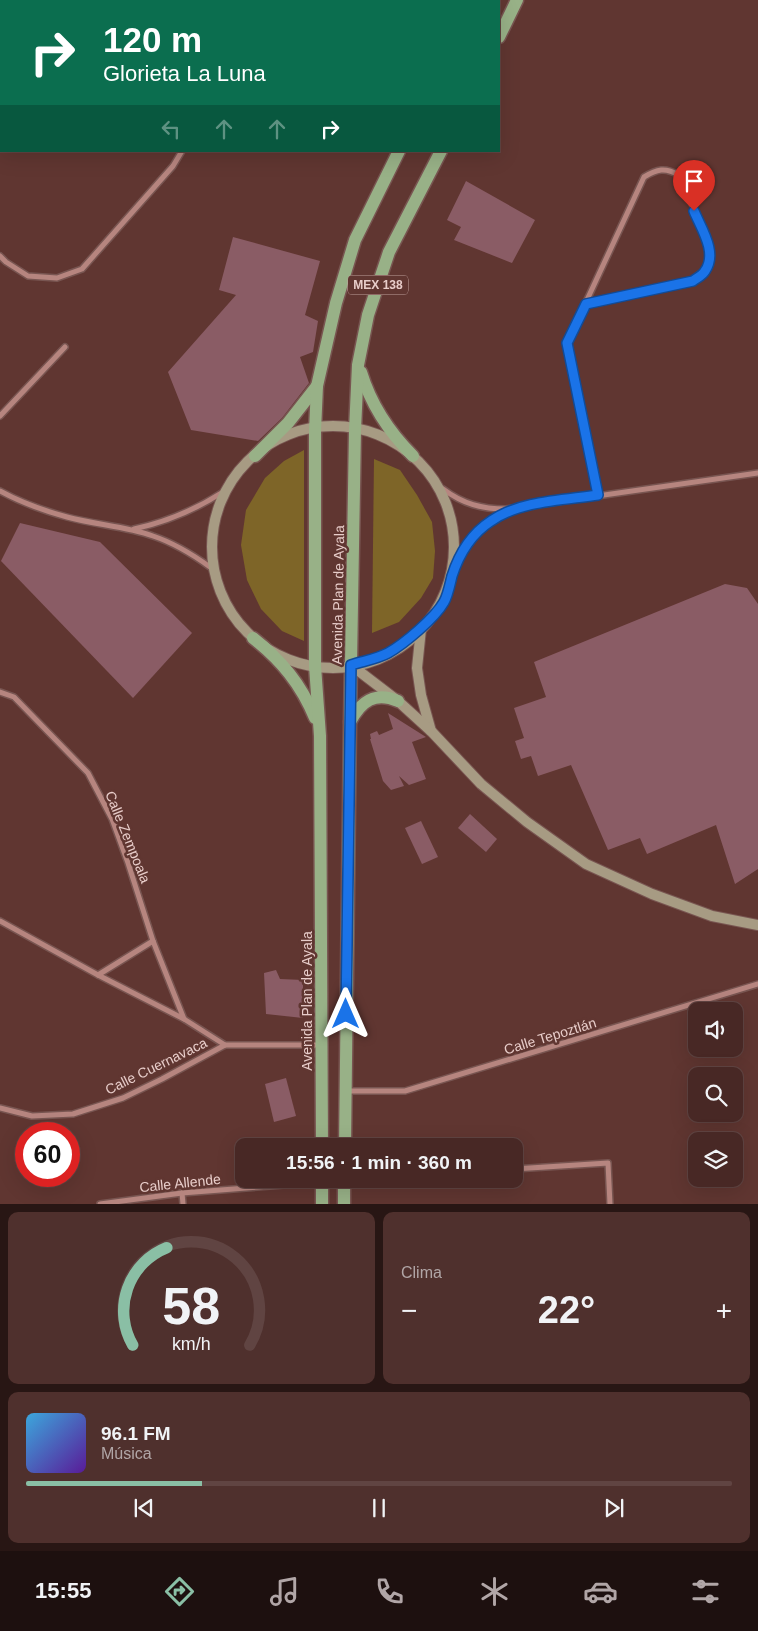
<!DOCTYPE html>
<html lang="es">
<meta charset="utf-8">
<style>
body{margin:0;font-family:Arial,sans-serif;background:#4f302d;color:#f1f3f6;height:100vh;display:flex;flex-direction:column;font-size:19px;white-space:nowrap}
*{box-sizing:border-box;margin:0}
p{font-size:16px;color:#b1a6a7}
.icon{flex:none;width:28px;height:28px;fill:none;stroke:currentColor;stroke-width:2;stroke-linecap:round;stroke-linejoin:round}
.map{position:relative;height:1204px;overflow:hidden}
.details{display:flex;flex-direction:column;gap:8px;padding:8px;background:#281614;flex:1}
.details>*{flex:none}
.banner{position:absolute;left:0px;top:0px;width:500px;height:152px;box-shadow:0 5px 20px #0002,0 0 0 1px #604442;background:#0b6e4f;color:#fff;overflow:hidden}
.tools{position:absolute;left:688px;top:1002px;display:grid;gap:10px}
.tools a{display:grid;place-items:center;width:55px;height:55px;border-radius:10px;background:#482825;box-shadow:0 5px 20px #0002,0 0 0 1px #604442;font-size:25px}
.speed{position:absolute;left:15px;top:1122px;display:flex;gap:10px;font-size:25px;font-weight:700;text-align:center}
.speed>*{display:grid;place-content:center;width:65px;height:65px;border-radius:50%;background:#482825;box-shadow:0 5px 20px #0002,0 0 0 1px #604442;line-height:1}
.speed .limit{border:8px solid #d22;background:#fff;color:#111}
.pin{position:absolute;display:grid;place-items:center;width:42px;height:42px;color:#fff;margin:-51px -21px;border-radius:50% 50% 50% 0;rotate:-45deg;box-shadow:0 0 5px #0007}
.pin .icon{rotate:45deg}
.me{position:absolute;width:55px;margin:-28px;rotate:0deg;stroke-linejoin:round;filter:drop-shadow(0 0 4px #0008)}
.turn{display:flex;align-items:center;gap:18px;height:105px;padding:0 20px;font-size:22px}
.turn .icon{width:65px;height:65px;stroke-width:2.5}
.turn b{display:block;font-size:35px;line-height:42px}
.lanes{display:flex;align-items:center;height:48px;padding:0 20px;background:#0003;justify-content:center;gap:25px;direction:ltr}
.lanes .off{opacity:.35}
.big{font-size:38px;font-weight:700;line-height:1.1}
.details .tile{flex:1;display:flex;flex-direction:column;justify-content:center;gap:8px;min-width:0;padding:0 18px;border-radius:10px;background:#4f302d}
.details .dial{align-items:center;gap:0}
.dial svg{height:130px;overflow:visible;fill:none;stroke:#604442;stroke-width:7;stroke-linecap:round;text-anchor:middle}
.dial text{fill:#f1f3f6;stroke:none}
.song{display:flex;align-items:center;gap:15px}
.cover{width:60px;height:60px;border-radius:8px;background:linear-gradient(135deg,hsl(200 70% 55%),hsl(270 70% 35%))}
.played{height:5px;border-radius:2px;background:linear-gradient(90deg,#8abfa5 25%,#604442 25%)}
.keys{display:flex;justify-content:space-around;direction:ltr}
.heat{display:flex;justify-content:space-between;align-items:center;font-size:28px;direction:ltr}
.details .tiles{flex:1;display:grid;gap:8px;grid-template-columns:1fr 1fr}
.tile:last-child{grid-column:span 2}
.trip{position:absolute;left:235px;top:1138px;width:288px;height:50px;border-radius:10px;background:#482825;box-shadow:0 5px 20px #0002,0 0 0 1px #604442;font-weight:700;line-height:50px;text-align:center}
.menu{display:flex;height:80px;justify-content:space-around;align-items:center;background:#1d100f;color:#b1a6a7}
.menu .icon{width:35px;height:35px}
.menu .current{color:#8abfa5}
.menu b{font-size:22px;color:#f1f3f6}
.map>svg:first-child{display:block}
.green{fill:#7e6528}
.building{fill:#8a5c65}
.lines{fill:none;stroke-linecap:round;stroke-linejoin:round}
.street-casing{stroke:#785551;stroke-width:8}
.secondary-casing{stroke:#785551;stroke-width:12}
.primary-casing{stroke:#785551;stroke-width:15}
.street{stroke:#b6857f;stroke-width:5}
.secondary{stroke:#a79b83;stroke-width:10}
.primary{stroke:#98b187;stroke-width:12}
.route-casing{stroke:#114b97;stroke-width:12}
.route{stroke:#1a73e8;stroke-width:9}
.labels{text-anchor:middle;stroke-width:5;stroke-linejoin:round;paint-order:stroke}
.shield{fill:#603631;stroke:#bfa09c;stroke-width:1}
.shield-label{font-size:12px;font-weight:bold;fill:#e8cdca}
.street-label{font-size:14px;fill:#e8cdca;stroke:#603631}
</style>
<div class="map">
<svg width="758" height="1204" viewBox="0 0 758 1204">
<rect width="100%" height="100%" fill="#603631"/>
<g class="green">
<polygon points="304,450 304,641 282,631 261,609 247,580 241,545 246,510 265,478 284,461"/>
<polygon points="374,459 400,470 417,495 432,522 435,551 433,578 421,598 399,622 372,633"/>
</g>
<g class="building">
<polygon points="466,181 535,220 512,263 454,240 461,227 447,220"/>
<polygon points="233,237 320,261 305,315 318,321 313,352 300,357 309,383 282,418 258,441 191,430 168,372 236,295 219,290"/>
<polygon points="20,523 100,542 192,633 133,698 1,561"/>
<polygon points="725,584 747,588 758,604 758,869 735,884 716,825 647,854 640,838 608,850 571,765 538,776 531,756 521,759 515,741 524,738 514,708 546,697 534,662"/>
<polygon points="388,713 426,737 412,742 426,779 409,785 399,776 404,786 391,790 383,781 370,739 371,739 370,734 377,731 379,735 393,729"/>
<polygon points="470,814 497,839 486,852 458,828"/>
<polygon points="421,821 438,857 422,864 405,828"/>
<polygon points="276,970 280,979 303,980 303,1018 266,1014 264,973"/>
<polygon points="286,1078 296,1116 274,1122 265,1084"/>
</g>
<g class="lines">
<defs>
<g id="street">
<polyline points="108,1 112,0"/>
<polyline points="233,1 233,0"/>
<polyline points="0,37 1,37"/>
<polyline points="0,256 6,262 28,276 57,278 82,269 173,166 182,151"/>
<path d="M586,304L693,281C700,276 706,273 709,264C714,246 687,194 679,175C665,167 657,169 644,177L567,343L598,495"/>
<polyline points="0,416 65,347"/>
<path d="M443,489C463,504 482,509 506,509L758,473"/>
<path d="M0,491C20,502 45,511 67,517C96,525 126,526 153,536C174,543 192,554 210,567"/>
<path d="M134,529C166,522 195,510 223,492"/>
<path d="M455,568C466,542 484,520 511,510"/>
<polyline points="0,692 14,697 88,773 112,819 128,863 153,941 184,1019 225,1045"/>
<polyline points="0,921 98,975 184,1019"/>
<polyline points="98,975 153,941"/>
<polyline points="346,1091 405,1091 758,984"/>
<polyline points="0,1108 32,1116 73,1114 123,1098 162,1079 225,1045 320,1045"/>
<polyline points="514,1169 608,1163 610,1204"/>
<polyline points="345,1180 359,1179"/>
<polyline points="182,1193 183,1204"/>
<polyline points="100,1204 182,1193 322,1182"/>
</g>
<g id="secondary">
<circle cx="333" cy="547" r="121"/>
<polyline points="421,629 417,668 421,695 431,731"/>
<polyline points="351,665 398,701 432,732 481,784 527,822 586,864 652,894 712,916 758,925"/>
</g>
<g id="primary">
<polyline points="473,1 474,0"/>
<polyline points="499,37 517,0"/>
<path d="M361,372C371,405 389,432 413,456"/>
<polyline points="255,456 288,423 317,386"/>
<path d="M253,638C281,660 301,684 315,718"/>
<path d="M350,722C361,701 375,691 398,701"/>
<polyline points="322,1146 320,736 315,666 315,431 317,386 336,303 355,240 399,151"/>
<polyline points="345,1146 350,722 355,430 358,365 368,315 389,252 441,151"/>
<polyline points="322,1204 322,1179"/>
<polyline points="344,1204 344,1179"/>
</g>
</defs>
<use href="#street" class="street-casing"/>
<use href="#secondary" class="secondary-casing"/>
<use href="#primary" class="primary-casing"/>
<use href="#street" class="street"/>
<use href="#secondary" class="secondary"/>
<use href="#primary" class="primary"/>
</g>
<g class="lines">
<defs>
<path id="route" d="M346,1014L351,665C363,661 377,659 388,653C404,644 435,618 444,602C448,595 450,584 452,576C459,554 471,534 491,521C519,501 564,500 598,495L567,343L586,304L693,281C697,278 703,275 705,271C718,253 701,228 694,211"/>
</defs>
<use href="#route" class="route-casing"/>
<use href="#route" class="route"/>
</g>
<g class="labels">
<rect class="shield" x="348" y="275.5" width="60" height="19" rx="4"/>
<g class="shield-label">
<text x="378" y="289">MEX 138</text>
</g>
<g class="street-label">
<text transform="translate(338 595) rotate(-89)" y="5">Avenida Plan de Ayala</text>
<text transform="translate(128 837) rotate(68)" y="5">Calle Zempoala</text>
<text transform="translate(307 1001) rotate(-90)" y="5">Avenida Plan de Ayala</text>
<text transform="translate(550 1036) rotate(-17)" y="5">Calle Tepoztlán</text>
<text transform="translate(156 1066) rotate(-26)" y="5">Calle Cuernavaca</text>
<text transform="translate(180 1183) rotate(-6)" y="5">Calle Allende</text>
</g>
</g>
</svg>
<div class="tools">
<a><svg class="icon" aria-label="sound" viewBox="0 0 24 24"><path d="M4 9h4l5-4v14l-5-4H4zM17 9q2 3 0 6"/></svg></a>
<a><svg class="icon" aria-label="search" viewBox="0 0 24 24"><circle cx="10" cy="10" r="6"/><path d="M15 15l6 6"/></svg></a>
<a><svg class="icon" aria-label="layers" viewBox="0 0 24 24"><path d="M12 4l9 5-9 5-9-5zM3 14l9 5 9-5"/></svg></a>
</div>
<div class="speed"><div class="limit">60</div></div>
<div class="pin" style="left:694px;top:211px;background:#d93025"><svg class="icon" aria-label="arrive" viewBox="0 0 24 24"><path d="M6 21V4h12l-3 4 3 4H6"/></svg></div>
<svg class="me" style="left:346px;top:1014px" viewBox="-20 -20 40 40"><path d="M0-17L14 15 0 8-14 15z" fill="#1a73e8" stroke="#fff" stroke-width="4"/></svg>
<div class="trip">15:56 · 1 min · 360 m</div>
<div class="banner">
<div class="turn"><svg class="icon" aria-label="right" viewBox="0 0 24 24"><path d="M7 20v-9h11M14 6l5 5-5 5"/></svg><div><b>120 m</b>Glorieta La Luna</div></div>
<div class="lanes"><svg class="icon off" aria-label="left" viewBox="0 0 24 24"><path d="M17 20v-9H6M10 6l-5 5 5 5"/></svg><svg class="icon off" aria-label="ahead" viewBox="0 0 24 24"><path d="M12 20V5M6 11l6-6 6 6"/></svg><svg class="icon off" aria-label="ahead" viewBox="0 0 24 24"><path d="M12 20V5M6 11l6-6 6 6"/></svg><svg class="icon" aria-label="right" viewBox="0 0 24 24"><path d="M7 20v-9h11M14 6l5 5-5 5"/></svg></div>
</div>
</div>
<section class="details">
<div class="tiles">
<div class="tile dial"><svg viewBox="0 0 100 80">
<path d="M14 69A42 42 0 1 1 86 69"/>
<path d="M14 69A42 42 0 0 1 35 9" stroke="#8abfa5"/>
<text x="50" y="56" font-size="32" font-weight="700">58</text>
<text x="50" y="72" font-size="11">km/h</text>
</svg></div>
<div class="tile"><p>Clima</p>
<div class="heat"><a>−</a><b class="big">22°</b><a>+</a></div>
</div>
<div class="tile">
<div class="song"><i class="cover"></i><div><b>96.1 FM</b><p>Música</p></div></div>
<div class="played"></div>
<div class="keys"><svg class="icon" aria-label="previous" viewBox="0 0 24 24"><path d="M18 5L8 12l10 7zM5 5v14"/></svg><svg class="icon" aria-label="pause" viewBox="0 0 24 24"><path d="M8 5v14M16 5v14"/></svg><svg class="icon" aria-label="next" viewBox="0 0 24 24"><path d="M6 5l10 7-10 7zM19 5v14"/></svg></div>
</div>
</div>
</section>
<nav class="menu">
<b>15:55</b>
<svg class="icon current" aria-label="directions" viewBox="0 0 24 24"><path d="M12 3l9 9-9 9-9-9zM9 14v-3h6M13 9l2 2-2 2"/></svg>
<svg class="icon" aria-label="music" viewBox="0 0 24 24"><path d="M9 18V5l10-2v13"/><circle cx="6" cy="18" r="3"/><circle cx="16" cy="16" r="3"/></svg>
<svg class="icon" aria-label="phone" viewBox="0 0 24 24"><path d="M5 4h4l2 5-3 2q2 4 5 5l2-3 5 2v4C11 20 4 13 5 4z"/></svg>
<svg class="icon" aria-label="climate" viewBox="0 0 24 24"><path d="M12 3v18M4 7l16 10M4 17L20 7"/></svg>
<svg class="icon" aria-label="car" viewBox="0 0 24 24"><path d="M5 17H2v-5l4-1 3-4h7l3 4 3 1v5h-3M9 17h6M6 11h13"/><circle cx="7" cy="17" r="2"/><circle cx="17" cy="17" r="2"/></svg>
<svg class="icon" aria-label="filters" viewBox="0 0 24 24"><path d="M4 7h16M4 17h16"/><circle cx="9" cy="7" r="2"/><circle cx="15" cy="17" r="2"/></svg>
</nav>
